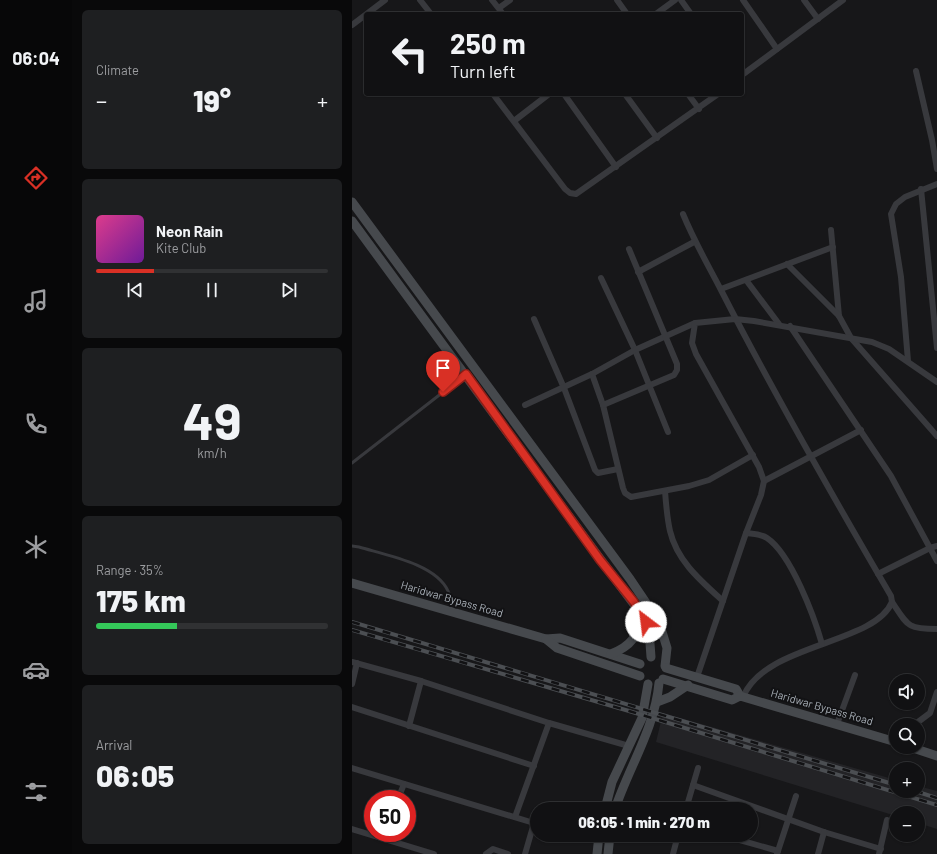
<!DOCTYPE html>
<meta charset="utf-8">
<style>
body{margin:0;font-family:Barlow,sans-serif;background:#1e1f21;color:#f1f3f6;height:100vh;display:flex;flex-direction:column;font-size:15px;white-space:nowrap}
*{box-sizing:border-box;margin:0}
p{font-size:13px;color:#9c9da0}
.icon{flex:none;width:22px;height:22px;fill:none;stroke:currentColor;stroke-width:2;stroke-linecap:round;stroke-linejoin:round}
.map{position:relative;flex:1;overflow:hidden}
.panel{display:flex;flex-direction:column;gap:10px;padding:10px;background:#09090a;width:280px}
.panel>*{flex:none}
.banner{position:absolute;left:12px;top:12px;width:380px;height:84px;border-radius:4px;box-shadow:0 1px 3px #0004,0 0 0 1px #303133;background:#111113;color:#f1f3f6;overflow:hidden}
.fabs{position:absolute;left:537px;top:674px;display:grid;gap:8px}
.fabs a{display:grid;place-items:center;width:36px;height:36px;border-radius:50%;background:#111113;box-shadow:0 1px 3px #0004,0 0 0 1px #303133;font-size:20px}
.speed{position:absolute;left:12px;top:790px;display:flex;gap:8px;font-size:20px;font-weight:700;text-align:center}
.speed>*{display:grid;place-content:center;width:52px;height:52px;border-radius:50%;background:#111113;box-shadow:0 1px 3px #0004,0 0 0 1px #303133;line-height:1}
.speed .limit{border:6px solid #d22;background:#fff;color:#111}
.pin{position:absolute;display:grid;place-items:center;width:34px;height:34px;color:#fff;margin:-41px -17px;border-radius:50% 50% 50% 0;rotate:-45deg;box-shadow:0 0 4px #0007}
.pin .icon{rotate:45deg}
.me{position:absolute;width:44px;margin:-22px;rotate:330deg;stroke-linejoin:round;filter:drop-shadow(0 0 3px #0008)}
.turn{display:flex;align-items:center;gap:14px;height:84px;padding:0 20px;font-size:18px}
.turn .icon{width:52px;height:52px;stroke-width:2.5}
.turn b{display:block;font-size:28px;line-height:34px}
.big{font-size:30px;font-weight:800;line-height:1.1}
.panel .widget{flex:1;display:flex;flex-direction:column;justify-content:center;gap:6px;min-width:0;padding:0 14px;border-radius:6px;background:#1e1f21}
.panel .dial{align-items:center;gap:0}
.dial b{font-size:52px;line-height:1}
.song{display:flex;align-items:center;gap:12px}
.cover{width:48px;height:48px;border-radius:6px;background:linear-gradient(135deg,hsl(330 70% 55%),hsl(280 70% 35%))}
.played{height:4px;border-radius:2px;background:linear-gradient(90deg,#d93025 25%,#303133 25%)}
.keys{display:flex;justify-content:space-around;direction:ltr}
.heat{display:flex;justify-content:space-between;align-items:center;font-size:22px;direction:ltr}
.charge{height:6px;border-radius:3px;background:linear-gradient(90deg,#34c759 35%,#303133 0)}
.trip{position:absolute;left:178px;top:802px;width:228px;height:40px;border-radius:20px;background:#111113;box-shadow:0 1px 3px #0004,0 0 0 1px #303133;font-weight:800;line-height:40px;text-align:center}
main{display:flex;flex:1;min-height:0}
.menu{display:flex;flex-direction:column;width:72px;justify-content:space-around;align-items:center;background:#070708;color:#9c9da0}
.menu .icon{width:28px;height:28px}
.menu .on{color:#d93025}
.menu b{font-size:18px;color:#f1f3f6}
.map>svg:first-child{display:block}
.built{fill:#232326}
.lines{fill:none;stroke-linecap:round;stroke-linejoin:round}
.lane{stroke:#38393d;stroke-width:3}
.street{stroke:#38393d;stroke-width:6}
.secondary{stroke:#46494d;stroke-width:9}
.rail-casing{stroke:#4b4e52;stroke-width:4}
.rail{stroke:#121214;stroke-width:2.5;stroke-dasharray:8;stroke-linecap:butt}
.route-casing{stroke:#8d1f18;stroke-width:10}
.route{stroke:#d93025;stroke-width:7}
.labels{text-anchor:middle;stroke-width:4;stroke-linejoin:round;paint-order:stroke}
.street-label{font-size:11px;fill:#a9b0b8;stroke:#121214}
</style>
<main>
<nav class="menu">
<b>06:04</b>
<svg class="icon on" aria-label="directions" viewBox="0 0 24 24"><path d="M12 3l9 9-9 9-9-9zM9 14v-3h6M13 9l2 2-2 2"/></svg>
<svg class="icon" aria-label="music" viewBox="0 0 24 24"><path d="M9 18V5l10-2v13"/><circle cx="6" cy="18" r="3"/><circle cx="16" cy="16" r="3"/></svg>
<svg class="icon" aria-label="phone" viewBox="0 0 24 24"><path d="M5 4h4l2 5-3 2q2 4 5 5l2-3 5 2v4C11 20 4 13 5 4z"/></svg>
<svg class="icon" aria-label="climate" viewBox="0 0 24 24"><path d="M12 3v18M4 7l16 10M4 17L20 7"/></svg>
<svg class="icon" aria-label="car" viewBox="0 0 24 24"><path d="M5 17H2v-5l4-1 3-4h7l3 4 3 1v5h-3M9 17h6M6 11h13"/><circle cx="7" cy="17" r="2"/><circle cx="17" cy="17" r="2"/></svg>
<svg class="icon" aria-label="filters" viewBox="0 0 24 24"><path d="M4 7h16M4 17h16"/><circle cx="9" cy="7" r="2"/><circle cx="15" cy="17" r="2"/></svg>
</nav>
<section class="panel">
<div class="widget"><p>Climate</p>
<div class="heat"><a>−</a><b class="big">19°</b><a>+</a></div>
</div>
<div class="widget">
<div class="song"><i class="cover"></i><div><b>Neon Rain</b><p>Kite Club</p></div></div>
<div class="played"></div>
<div class="keys"><svg class="icon" aria-label="previous" viewBox="0 0 24 24"><path d="M18 5L8 12l10 7zM5 5v14"/></svg><svg class="icon" aria-label="pause" viewBox="0 0 24 24"><path d="M8 5v14M16 5v14"/></svg><svg class="icon" aria-label="next" viewBox="0 0 24 24"><path d="M6 5l10 7-10 7zM19 5v14"/></svg></div>
</div>
<div class="widget dial"><b>49</b><p>km/h</p></div>
<div class="widget"><p>Range · 35%</p><b class="big">175 km</b><div class="charge"></div></div>
<div class="widget"><p>Arrival</p><b class="big">06:05</b></div>
</section>
<div class="map">
<svg width="585" height="854" viewBox="0 0 585 854">
<rect width="100%" height="100%" fill="#171719"/>
<polygon class="built" points="311,713 544,780 544,791 566,791 566,786 585,791 585,829 566,823 566,813 544,813 544,816 304,742"/>
<g class="lines">
<g class="lane">
<polyline points="0,463 113,375"/>
<path d="M0,546L7,547C34,555 84,564 96,591C99,597 98,603 98,609"/>
</g>
<g class="street">
<polyline points="68,0 79,14"/>
<polyline points="140,0 151,14"/>
<polyline points="265,0 275,14"/>
<polyline points="329,0 339,14"/>
<polyline points="391,0 425,49"/>
<polyline points="452,0 466,19"/>
<polyline points="147,8 158,0"/>
<polyline points="304,14 323,0"/>
<polyline points="0,25 33,0"/>
<polyline points="564,71 580,140 585,169"/>
<polyline points="390,75 491,0"/>
<polyline points="141,94 213,189 218,193 224,194 366,94"/>
<polyline points="212,94 264,167"/>
<polyline points="273,94 305,138"/>
<polyline points="336,94 347,109"/>
<polyline points="162,121 197,94"/>
<polyline points="569,189 585,348"/>
<path d="M331,214C342,241 356,265 369,290C422,394 480,495 539,596L540,602C522,645 413,643 391,697"/>
<polyline points="479,230 487,316"/>
<polyline points="435,264 487,316 499,338 585,436"/>
<polyline points="286,272 342,242"/>
<polyline points="249,278 283,350 316,432"/>
<polyline points="394,280 427,324"/>
<polyline points="369,289 481,247"/>
<polyline points="182,319 212,388 243,470 246,473 266,469"/>
<polyline points="438,326 539,476 585,561"/>
<polyline points="556,361 549,277 539,214 544,204 553,197 585,184"/>
<polyline points="240,374 251,405 271,488 273,493 279,497 337,486 357,480 401,455"/>
<polyline points="173,405 240,374 283,350 343,323"/>
<polyline points="251,405 322,375 325,370 325,364 277,249"/>
<polyline points="412,481 509,430"/>
<path d="M313,491C314,504 315,518 318,531C325,561 349,581 371,601"/>
<path d="M394,533C401,534 409,534 415,538C439,554 462,616 470,644"/>
<polyline points="526,574 578,548 585,546"/>
<path d="M540,602C556,626 555,629 585,629"/>
<polyline points="0,662 69,681 197,723 277,746"/>
<polyline points="345,677 394,533 409,495 412,481 407,467 344,354 340,343 343,323 383,319 402,321 520,342 537,349 585,382"/>
<polyline points="0,684 5,663"/>
<polyline points="0,707 182,766"/>
<polyline points="485,724 503,675"/>
<polyline points="562,725 578,713 585,692"/>
<polyline points="57,726 69,681"/>
<polyline points="0,768 185,824"/>
<polyline points="341,785 472,832 529,849"/>
<polyline points="46,799 52,784"/>
<polyline points="334,809 346,768"/>
<polyline points="163,817 197,723"/>
<polyline points="0,829 82,854"/>
<polyline points="233,835 257,841"/>
<polyline points="370,835 426,851"/>
<polyline points="134,854 141,849 156,854"/>
<polyline points="173,854 182,823"/>
<polyline points="321,854 326,835"/>
<polyline points="425,854 444,796"/>
<polyline points="466,854 472,832"/>
<polyline points="527,854 535,820"/>
</g>
<g class="secondary">
<polyline points="0,202 278,579 307,622 315,648 313,666"/>
<polyline points="0,221 249,560 290,615 297,630 299,657"/>
<polyline points="0,583 194,639 208,638 288,664"/>
<polyline points="194,639 205,648 288,676"/>
<path d="M259,654C281,645 284,637 290,615"/>
<polyline points="314,668 384,689 388,696"/>
<polyline points="311,679 380,700 388,696 544,742"/>
<polyline points="305,702 318,697 336,685"/>
<polyline points="558,747 585,756"/>
<polyline points="253,809 260,782 290,718 296,684"/>
<path d="M263,809C277,767 303,728 307,683"/>
<polyline points="245,854 247,835"/>
<polyline points="256,854 258,835"/>
</g>
<defs>
<g id="rail">
<polyline points="0,622 544,785"/>
<polyline points="0,630 277,711 585,805"/>
<polyline points="563,791 585,798"/>
</g>
</defs>
<use href="#rail" class="rail-casing"/>
<use href="#rail" class="rail"/>
</g>
<g class="lines">
<defs>
<polyline id="route" points="91,392 114,374 248,560 282,602 294,622"/>
</defs>
<use href="#route" class="route-casing"/>
<use href="#route" class="route"/>
</g>
<g class="labels">
<g class="street-label">
<text transform="translate(100 599) rotate(16)" y="4">Haridwar Bypass Road</text>
<text transform="translate(470 707) rotate(16)" y="4">Haridwar Bypass Road</text>
</g>
</g>
</svg>
<div class="fabs">
<a><svg class="icon" aria-label="sound" viewBox="0 0 24 24"><path d="M4 9h4l5-4v14l-5-4H4zM17 9q2 3 0 6"/></svg></a>
<a><svg class="icon" aria-label="search" viewBox="0 0 24 24"><circle cx="10" cy="10" r="6"/><path d="M15 15l6 6"/></svg></a>
<a>+</a>
<a>−</a>
</div>
<div class="speed"><div class="limit">50</div></div>
<div class="pin" style="left:91px;top:392px;background:#d93025"><svg class="icon" aria-label="arrive" viewBox="0 0 24 24"><path d="M6 21V4h12l-3 4 3 4H6"/></svg></div>
<svg class="me" style="left:294px;top:622px" viewBox="-20 -20 40 40"><circle r="19" fill="#fff"/><path d="M0-13L10 11 0 6-10 11z" fill="#d93025"/></svg>
<div class="trip">06:05 · 1 min · 270 m</div>
<div class="banner">
<div class="turn"><svg class="icon" aria-label="left" viewBox="0 0 24 24"><path d="M17 20v-9H6M10 6l-5 5 5 5"/></svg><div><b>250 m</b>Turn left</div></div>
</div>
</div>
</main>
